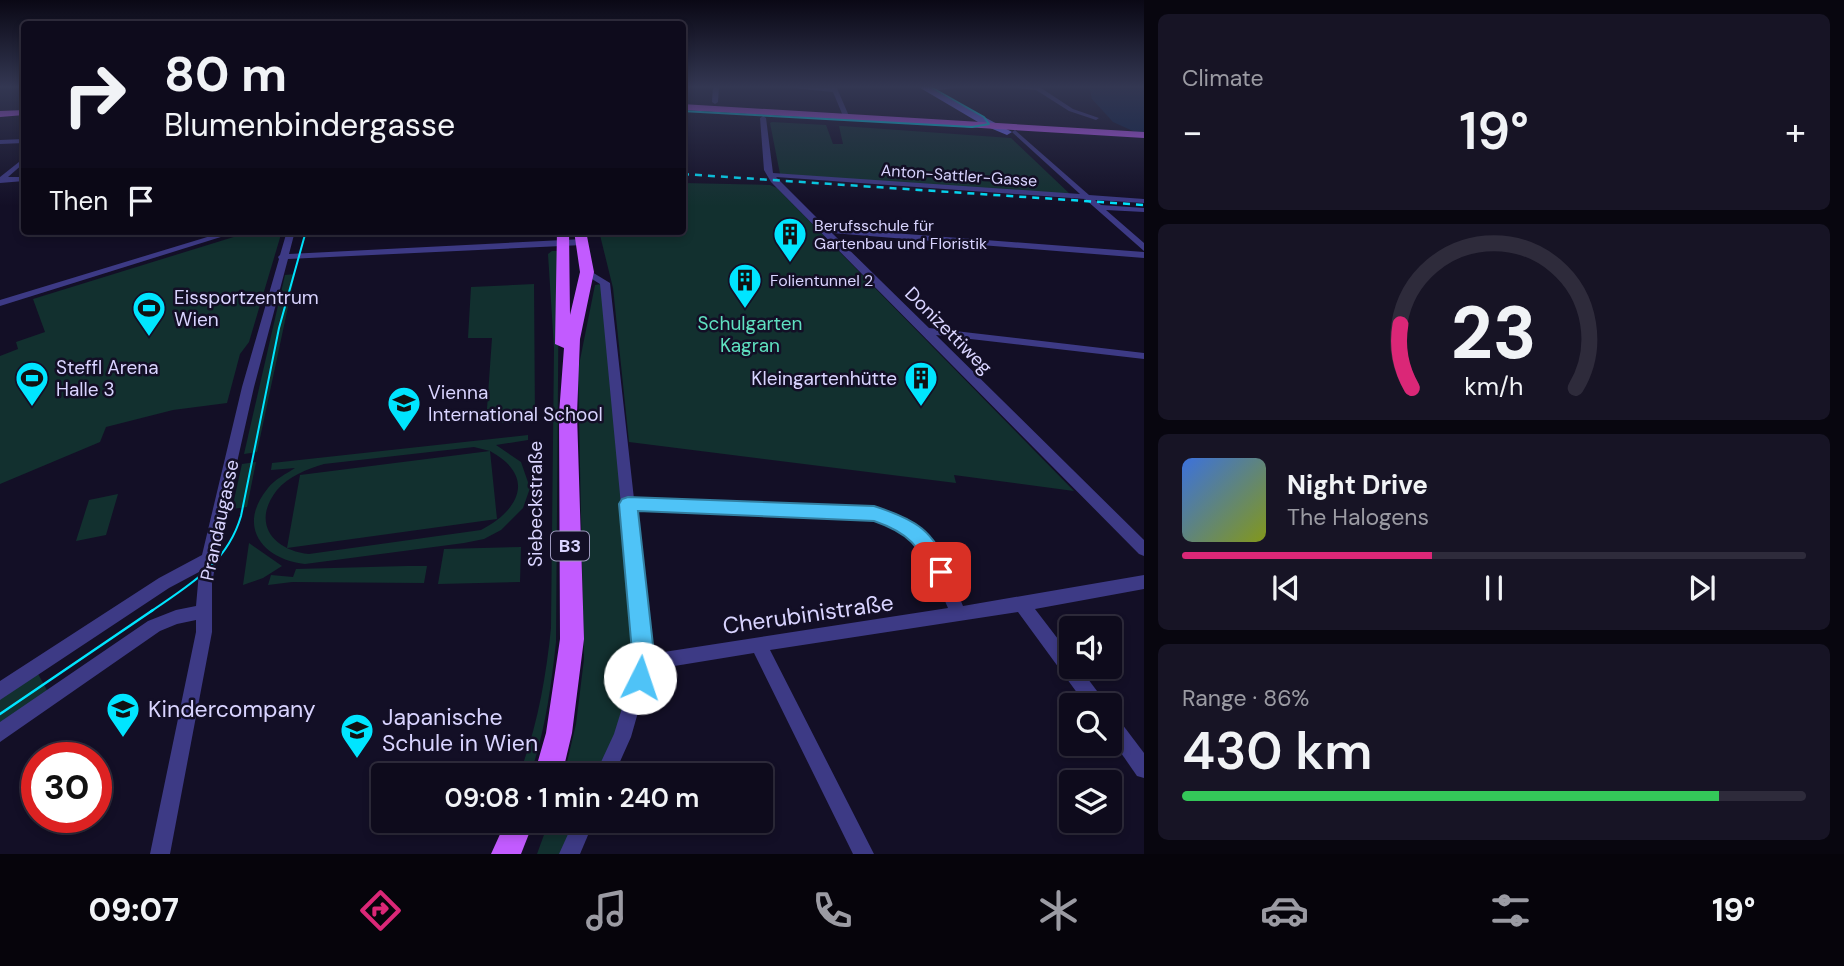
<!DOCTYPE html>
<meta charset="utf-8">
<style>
body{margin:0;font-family:"DM Sans",sans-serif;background:#171425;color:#f1f3f6;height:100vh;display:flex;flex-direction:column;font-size:26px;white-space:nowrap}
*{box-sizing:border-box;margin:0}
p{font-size:23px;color:#9b9ba3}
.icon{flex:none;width:38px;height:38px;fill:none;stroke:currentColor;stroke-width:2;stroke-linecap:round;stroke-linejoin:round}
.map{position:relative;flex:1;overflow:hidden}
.side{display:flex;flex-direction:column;gap:14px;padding:14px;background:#08060f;width:700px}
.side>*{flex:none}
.hud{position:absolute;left:21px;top:21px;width:665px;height:214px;border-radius:7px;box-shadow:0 4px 10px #0003,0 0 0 2px #2e2b3b;background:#0e0b1c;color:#f1f3f6;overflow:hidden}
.tools{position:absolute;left:1059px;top:616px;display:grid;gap:14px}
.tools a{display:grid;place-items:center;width:63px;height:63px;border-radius:7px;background:#0e0b1c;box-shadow:0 4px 10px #0003,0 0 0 2px #2e2b3b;font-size:35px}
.speed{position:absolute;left:21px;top:742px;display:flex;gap:14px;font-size:35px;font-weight:700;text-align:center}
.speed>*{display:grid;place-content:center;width:91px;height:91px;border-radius:50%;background:#0e0b1c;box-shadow:0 4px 10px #0003,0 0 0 2px #2e2b3b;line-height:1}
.speed .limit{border:10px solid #d22;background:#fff;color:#111}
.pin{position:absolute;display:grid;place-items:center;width:60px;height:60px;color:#fff;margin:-30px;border-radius:14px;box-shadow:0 4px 10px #0006}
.me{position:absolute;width:77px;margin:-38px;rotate:4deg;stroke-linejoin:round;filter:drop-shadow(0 0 5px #0008)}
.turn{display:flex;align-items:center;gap:24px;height:147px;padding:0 28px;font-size:32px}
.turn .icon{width:91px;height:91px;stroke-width:2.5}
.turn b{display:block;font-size:49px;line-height:60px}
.then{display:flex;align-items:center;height:66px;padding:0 28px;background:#0003;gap:14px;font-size:26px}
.big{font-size:52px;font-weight:600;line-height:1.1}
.side .tile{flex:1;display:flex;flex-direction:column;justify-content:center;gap:10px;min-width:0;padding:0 24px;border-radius:10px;background:#171425}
.side .dial{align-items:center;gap:0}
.dial svg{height:182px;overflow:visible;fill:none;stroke:#2e2b3b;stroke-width:7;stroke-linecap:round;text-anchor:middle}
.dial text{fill:#f1f3f6;stroke:none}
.song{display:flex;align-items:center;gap:21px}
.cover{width:84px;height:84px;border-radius:10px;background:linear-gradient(135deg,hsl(220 70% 55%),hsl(70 70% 35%))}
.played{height:7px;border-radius:4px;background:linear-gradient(90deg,#db2777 40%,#2e2b3b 40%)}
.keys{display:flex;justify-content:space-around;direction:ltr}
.heat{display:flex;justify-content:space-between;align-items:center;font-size:38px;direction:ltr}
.charge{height:10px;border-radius:5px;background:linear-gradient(90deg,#34c759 86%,#2e2b3b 0)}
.trip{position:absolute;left:371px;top:763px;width:402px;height:70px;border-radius:7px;background:#0e0b1c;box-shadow:0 4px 10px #0003,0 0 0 2px #2e2b3b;font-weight:600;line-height:70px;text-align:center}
.tab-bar{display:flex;height:112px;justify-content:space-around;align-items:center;background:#06040b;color:#9b9ba3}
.tab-bar .icon{width:49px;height:49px}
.tab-bar .current{color:#db2777}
.tab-bar b{font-size:32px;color:#f1f3f6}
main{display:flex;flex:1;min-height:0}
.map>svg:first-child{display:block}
.green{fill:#12302f;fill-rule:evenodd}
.water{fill:#0c2248}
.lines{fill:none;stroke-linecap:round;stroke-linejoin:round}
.street{fill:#3d3a85;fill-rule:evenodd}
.secondary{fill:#6f6bff;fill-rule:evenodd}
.primary{fill:#c25bff;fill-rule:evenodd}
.tram-far1{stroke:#00e5ff;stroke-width:2}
.tram{stroke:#00e5ff;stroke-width:2.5}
.rail{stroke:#00e5ff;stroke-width:2.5;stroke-dasharray:7 6;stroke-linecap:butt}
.route{fill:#4fc3f7;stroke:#337fa1;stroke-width:2}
.labels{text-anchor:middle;stroke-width:5;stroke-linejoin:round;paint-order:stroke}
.far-street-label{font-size:16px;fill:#d9d4ff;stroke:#130f26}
.far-poi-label{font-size:16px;fill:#d9d4ff;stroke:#130f26;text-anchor:start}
.shield{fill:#130f26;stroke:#9e99be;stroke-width:2}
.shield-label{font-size:18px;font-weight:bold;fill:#d9d4ff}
.poi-label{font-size:19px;fill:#d9d4ff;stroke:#130f26;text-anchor:start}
.park-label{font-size:19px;fill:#5fe0c0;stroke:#130f26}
.street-label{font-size:19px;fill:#d9d4ff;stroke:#130f26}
.near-street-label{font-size:23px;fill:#d9d4ff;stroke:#130f26}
.near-poi-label{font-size:23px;fill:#d9d4ff;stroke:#130f26;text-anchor:start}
</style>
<main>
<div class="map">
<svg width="1144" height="854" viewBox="0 0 1144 854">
<rect width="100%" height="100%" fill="#130f26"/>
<g class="green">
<polygon points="772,122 826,125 833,144 843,144 839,126 828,125 1011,138 1071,195 780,174 770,123"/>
<polygon points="683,183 770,185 777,188 1074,491 954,475 956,483 629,442 613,288 599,231 682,231"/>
<polygon points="253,231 282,231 249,342 240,354 227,403 173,410 106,427 100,442 0,484 0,356 18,349 16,342 45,332 33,299"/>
<path d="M552,251H559L556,642C551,688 545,732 530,775H519C537,728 546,678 551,628L554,348L548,254Z"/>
<polygon points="295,274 257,452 244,454 285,275"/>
<polygon points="534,284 535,422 486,423 492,338 468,338 471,287"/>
<polygon points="601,284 622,504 633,662 616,732 597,775 564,775 576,724 584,659 578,370 595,285"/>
<path d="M528,435V440L496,445L521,462L530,488L523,508L501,530L484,539L464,543L305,564C263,559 236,527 268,488C275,479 286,474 295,468L271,470L272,463ZM474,447L490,451L300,475L287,548L497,519L490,451C536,476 520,510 481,530L309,554C273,550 251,523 277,490C289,476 307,469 324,464Z"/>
<polygon points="256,462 247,507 232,509 242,464"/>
<polygon points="118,494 106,535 76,541 89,500"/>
<polygon points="249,543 282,566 263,578 243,585"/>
<polygon points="521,547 520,582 438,584 444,549"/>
<polygon points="407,566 427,566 424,583 292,582 268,585 271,575 293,577 296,569"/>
<polygon points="37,672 48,692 0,725 0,697"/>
<polygon points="549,821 576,821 561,854 537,854"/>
</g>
<polygon class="water" points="1089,86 1144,86 1144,136 1113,122 1092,99"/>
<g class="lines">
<g class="street">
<polygon points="713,86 719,86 718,102 715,104 712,102"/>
<polygon points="773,86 831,88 830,86 836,86 849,116 846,118 843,116 833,92"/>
<polygon points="939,86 976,86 938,90 935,88"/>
<polygon points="998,86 1038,86 1073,109 1099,118 1096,120 1069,111 1036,90"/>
<polygon points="763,116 766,118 773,173 1080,194 1013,133 1012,132 1015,130 1089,195 1144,199 1144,203 1095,200 1101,205 1144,208 1144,212 1106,210 1144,243 1144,251 1085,199 776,177 827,228 1144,252 1144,258 832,233 929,328 1144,353 1144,359 936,335 1144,540 1144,556 1139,554 771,182 764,170 760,118"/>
<polygon points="24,139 24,143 0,144 0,140"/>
<polygon points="24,158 24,163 8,177 24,177 24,181 0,183 0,177"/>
<polygon points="227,231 240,231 0,306 0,300"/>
<polygon points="287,231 295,231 289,254 583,239 587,242 583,245 288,259 254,387 222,529 212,583 212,632 170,854 150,854 196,632 196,620 177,624 160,631 0,742 0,722 148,621 176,610 196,606 199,572 169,588 0,700 0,681 159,578 202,555 242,387 279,259 278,257 280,255"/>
<path d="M587,269L610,283L634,499L875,507C933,527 942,552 963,606L1144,575V589L1035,609L1071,656V667H1079L1103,699L1106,705H1086L1018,612L770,650L874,854H853L754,653L650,670L631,737L614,775H595L614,734L636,663L600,284L584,274L582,272ZM635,510L874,519C924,539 930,561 948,608L651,654Z"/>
<polygon points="1110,713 1116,716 1144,753 1144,778 1137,776 1110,737"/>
<polygon points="574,821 594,821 580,854 559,854"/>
</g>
<polygon class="secondary" points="917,86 927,86 1012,132 1007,135 983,125"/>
<g class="primary">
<polygon points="682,104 1144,132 1144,138 682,110"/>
<polygon points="24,110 24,115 0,117 0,111"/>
<polygon points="557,231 569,231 570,315 580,272 574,231 586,231 594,272 580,339 577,414 584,639 572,733 562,775 534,775 546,733 560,639 559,414 564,348 555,344"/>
<polygon points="506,821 534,821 521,854 491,854"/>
</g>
<g class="tram-far1">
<polyline points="682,111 972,127 989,124 984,117 929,86"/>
<path d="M150,612C189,585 227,564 241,516L279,328L306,231"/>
</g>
<polyline class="tram" points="0,714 153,610"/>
<polyline class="rail" points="682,174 1144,205"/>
</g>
<linearGradient id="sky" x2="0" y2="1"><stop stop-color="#0a0815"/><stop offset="0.42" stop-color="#333752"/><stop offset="1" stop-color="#333752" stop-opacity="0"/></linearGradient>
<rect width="1144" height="206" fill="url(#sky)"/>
<path class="route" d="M628,497L874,506C917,520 933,530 951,572L948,578L941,580L934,578C919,546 909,533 874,521L638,511L655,663L648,686L640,689L632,686L629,678L633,663L619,504L622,499Z"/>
<defs>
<symbol id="building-pin" viewBox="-11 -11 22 30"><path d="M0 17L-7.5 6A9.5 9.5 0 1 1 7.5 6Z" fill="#00e5ff" stroke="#130f26"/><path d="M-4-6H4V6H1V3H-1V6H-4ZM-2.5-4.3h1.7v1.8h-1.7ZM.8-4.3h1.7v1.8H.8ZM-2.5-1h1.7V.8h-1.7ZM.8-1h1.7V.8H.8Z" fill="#111"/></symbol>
<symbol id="stadium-pin" viewBox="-11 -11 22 30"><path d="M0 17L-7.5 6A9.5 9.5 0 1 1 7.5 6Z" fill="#00e5ff" stroke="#130f26"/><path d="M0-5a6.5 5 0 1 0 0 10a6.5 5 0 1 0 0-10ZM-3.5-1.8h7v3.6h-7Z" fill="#111"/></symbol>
<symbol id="school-pin" viewBox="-11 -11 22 30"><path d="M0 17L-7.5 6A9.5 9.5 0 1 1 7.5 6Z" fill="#00e5ff" stroke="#130f26"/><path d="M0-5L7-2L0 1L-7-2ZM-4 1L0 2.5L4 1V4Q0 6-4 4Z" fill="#111"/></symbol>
</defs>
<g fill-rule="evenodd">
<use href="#building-pin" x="771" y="215" width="38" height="52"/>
<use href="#building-pin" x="726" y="261" width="38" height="52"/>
<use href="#stadium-pin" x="130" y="289" width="38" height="52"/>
<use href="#stadium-pin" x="13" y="359" width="38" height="52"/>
<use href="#building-pin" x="902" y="359" width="38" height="52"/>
<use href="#school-pin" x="385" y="384" width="38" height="52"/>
<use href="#school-pin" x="104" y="690" width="38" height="52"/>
<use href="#school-pin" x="338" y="711" width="38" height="52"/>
</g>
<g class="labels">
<g class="far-street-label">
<text transform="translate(959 175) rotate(4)" y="6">Anton-Sattler-Gasse</text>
</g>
<g class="far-poi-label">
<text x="814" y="231">Berufsschule für<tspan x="814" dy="18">Gartenbau und Floristik</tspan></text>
<text x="770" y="286">Folientunnel 2</text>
</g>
<rect class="shield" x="551" y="531.5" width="38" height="29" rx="5"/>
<g class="shield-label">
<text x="570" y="552">B3</text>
</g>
<g class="poi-label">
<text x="174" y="304">Eissportzentrum<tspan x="174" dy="22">Wien</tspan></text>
<text x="56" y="374">Steffl Arena<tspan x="56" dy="22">Halle 3</tspan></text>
<text x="897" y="385" text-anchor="end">Kleingartenhütte</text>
<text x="428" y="399">Vienna<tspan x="428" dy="22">International School</tspan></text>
</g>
<g class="park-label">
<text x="750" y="330">Schulgarten<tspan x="750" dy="22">Kagran</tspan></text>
</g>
<g class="street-label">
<text transform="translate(949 330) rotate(45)" y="7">Donizettiweg</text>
<text transform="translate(535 504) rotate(-90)" y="7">Siebeckstraße</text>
<text transform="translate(219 520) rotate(-78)" y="7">Prandaugasse</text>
</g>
<g class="near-street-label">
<text transform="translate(808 614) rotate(-8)" y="8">Cherubinistraße</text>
</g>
<g class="near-poi-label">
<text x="148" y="717">Kindercompany</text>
<text x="382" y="725">Japanische<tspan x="382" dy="26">Schule in Wien</tspan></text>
</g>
</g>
</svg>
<div class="tools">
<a><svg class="icon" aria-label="sound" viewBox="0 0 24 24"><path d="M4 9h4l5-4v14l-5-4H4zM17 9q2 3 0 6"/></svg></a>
<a><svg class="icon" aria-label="search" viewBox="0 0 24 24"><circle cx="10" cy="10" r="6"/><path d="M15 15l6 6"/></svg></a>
<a><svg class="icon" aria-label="layers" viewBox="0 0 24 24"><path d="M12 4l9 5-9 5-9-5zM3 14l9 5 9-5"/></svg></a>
</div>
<div class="speed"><div class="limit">30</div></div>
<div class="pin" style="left:941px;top:572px;background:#d93025"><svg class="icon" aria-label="arrive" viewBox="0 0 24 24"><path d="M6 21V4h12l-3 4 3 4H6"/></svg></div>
<svg class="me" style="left:640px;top:678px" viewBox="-20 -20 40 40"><circle r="19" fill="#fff"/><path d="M0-13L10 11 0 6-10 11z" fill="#4fc3f7"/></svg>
<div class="trip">09:08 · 1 min · 240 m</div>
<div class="hud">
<div class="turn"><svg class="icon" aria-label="right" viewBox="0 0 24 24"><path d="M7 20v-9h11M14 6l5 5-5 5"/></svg><div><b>80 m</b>Blumenbindergasse</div></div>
<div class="then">Then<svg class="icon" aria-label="arrive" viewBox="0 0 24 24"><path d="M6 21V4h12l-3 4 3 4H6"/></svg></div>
</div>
</div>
<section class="side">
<div class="tile"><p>Climate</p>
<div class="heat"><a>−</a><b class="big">19°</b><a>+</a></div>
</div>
<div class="tile dial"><svg viewBox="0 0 100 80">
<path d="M14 69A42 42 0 1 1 86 69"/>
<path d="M14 69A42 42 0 0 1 9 41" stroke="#db2777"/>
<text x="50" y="56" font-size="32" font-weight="700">23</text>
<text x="50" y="72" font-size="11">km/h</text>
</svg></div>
<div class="tile">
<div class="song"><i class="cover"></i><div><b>Night Drive</b><p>The Halogens</p></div></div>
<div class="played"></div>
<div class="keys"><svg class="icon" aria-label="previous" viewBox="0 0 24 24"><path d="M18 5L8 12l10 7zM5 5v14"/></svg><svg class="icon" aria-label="pause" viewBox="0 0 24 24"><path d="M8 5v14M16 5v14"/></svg><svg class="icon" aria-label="next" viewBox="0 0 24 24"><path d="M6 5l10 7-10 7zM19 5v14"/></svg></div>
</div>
<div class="tile"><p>Range · 86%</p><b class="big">430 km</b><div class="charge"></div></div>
</section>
</main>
<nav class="tab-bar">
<b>09:07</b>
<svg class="icon current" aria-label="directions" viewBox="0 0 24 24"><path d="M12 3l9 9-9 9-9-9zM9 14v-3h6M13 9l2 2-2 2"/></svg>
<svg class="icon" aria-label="music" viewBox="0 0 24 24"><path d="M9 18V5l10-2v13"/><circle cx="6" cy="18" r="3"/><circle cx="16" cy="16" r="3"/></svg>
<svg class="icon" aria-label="phone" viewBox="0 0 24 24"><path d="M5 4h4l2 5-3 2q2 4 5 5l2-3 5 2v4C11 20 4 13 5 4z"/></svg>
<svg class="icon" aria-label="climate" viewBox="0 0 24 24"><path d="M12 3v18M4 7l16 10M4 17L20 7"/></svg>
<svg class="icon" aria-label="car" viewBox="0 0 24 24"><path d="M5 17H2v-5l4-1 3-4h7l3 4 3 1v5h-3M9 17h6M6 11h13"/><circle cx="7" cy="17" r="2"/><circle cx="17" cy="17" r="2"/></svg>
<svg class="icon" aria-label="filters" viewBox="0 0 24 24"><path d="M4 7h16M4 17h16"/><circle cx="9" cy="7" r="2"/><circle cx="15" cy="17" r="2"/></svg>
<b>19°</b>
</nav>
